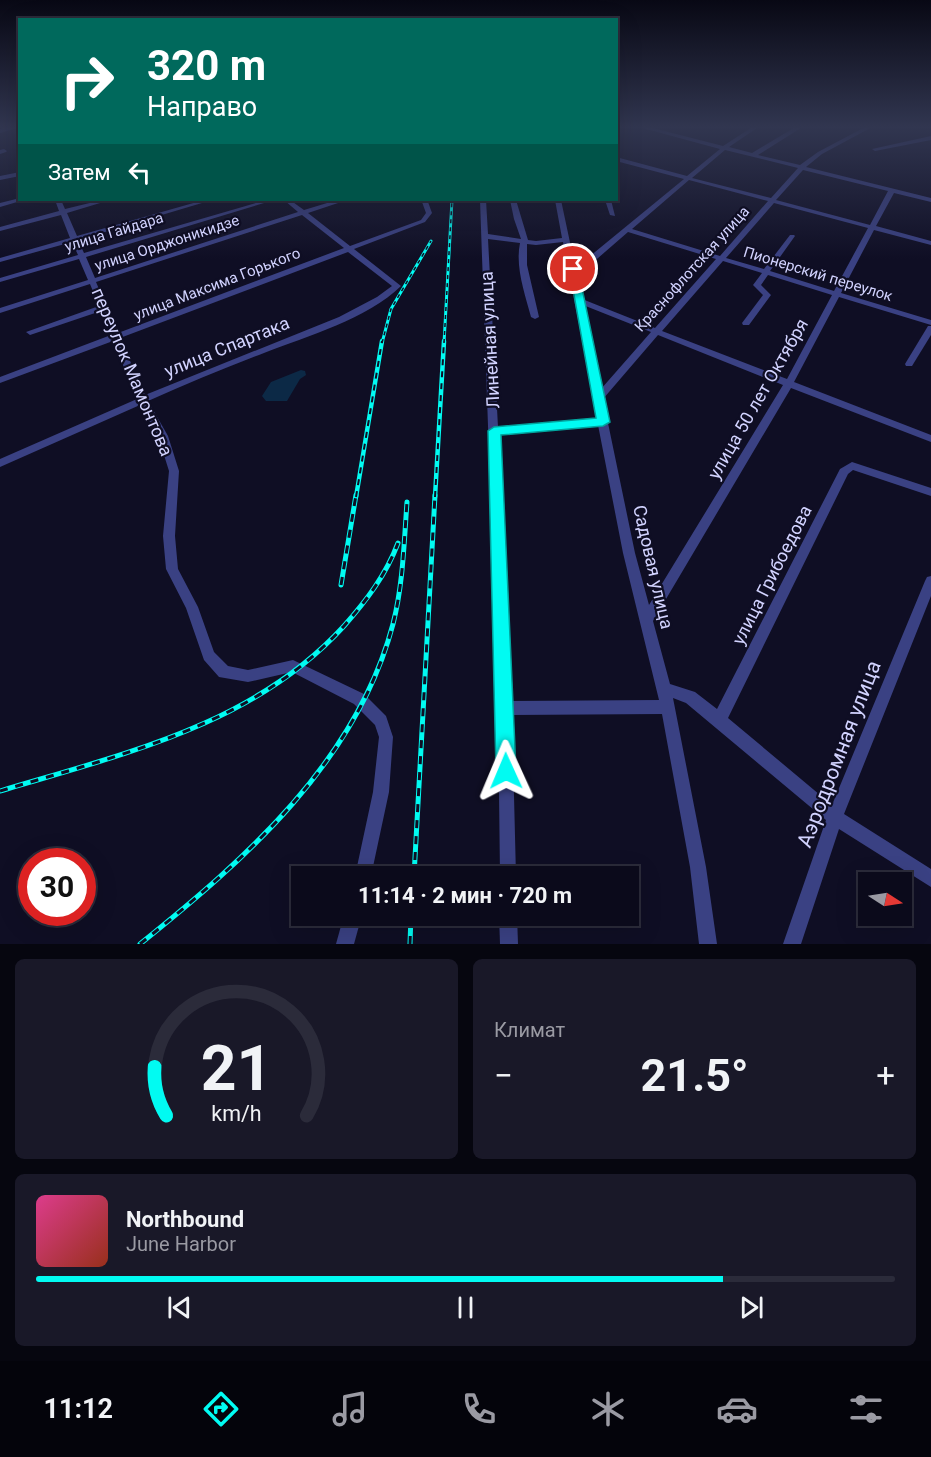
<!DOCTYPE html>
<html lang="ru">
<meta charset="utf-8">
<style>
body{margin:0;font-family:Roboto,sans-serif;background:#191828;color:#f1f3f6;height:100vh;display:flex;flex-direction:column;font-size:22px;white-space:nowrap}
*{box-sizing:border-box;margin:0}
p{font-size:20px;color:#9a9aa3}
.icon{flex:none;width:33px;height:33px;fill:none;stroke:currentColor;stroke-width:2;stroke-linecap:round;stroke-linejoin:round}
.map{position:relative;height:944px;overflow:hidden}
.drawer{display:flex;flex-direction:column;gap:15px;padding:15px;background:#06060f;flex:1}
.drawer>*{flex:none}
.hud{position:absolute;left:18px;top:18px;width:600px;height:183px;border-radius:0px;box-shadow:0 6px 24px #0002,0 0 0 2px #2b2b3a;background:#00695c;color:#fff;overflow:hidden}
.needle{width:39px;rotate:102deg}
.buttons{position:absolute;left:858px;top:872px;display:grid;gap:12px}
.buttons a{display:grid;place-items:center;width:54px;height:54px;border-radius:0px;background:#0b0a1b;box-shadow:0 6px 24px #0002,0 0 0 2px #2b2b3a;font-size:30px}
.speed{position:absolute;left:18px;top:848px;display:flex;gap:12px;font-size:30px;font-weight:700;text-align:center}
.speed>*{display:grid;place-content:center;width:78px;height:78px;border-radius:50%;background:#0b0a1b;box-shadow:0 6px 24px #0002,0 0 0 2px #2b2b3a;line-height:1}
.speed .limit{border:9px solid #d22;background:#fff;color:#111}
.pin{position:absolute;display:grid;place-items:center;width:51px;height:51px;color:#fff;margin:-26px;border:3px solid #fff;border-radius:50%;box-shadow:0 2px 6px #0007}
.me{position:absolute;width:66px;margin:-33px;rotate:359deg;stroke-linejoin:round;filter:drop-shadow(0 0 4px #0008)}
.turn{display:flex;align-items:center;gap:21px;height:126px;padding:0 30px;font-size:27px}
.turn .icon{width:78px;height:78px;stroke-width:2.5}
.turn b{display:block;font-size:42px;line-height:51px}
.then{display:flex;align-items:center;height:57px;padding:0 30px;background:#0003;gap:12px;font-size:22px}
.big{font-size:45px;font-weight:700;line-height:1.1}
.drawer .card{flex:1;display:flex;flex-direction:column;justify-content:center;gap:9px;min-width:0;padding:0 21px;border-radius:9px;background:#191828}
.drawer .dial{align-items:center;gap:0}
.dial svg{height:156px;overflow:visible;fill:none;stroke:#2b2b3a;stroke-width:7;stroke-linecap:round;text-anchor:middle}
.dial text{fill:#f1f3f6;stroke:none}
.song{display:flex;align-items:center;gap:18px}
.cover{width:72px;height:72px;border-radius:9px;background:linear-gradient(135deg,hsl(330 70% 55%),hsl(10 70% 35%))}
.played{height:6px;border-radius:3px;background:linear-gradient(90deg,#01fbf2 80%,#2b2b3a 80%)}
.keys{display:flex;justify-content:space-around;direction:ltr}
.heat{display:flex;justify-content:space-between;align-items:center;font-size:33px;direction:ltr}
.drawer .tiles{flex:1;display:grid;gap:15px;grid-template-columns:1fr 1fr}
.card:last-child{grid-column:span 2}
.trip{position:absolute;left:291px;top:866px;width:348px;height:60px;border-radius:0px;background:#0b0a1b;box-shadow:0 6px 24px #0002,0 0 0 2px #2b2b3a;font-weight:700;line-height:60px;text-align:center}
.dock{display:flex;height:96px;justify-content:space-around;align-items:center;background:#04040b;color:#9a9aa3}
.dock .icon{width:42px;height:42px}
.dock .selected{color:#01fbf2}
.dock b{font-size:27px;color:#f1f3f6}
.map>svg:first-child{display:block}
.water{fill:#0c2946}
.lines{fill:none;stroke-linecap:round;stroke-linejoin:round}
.minor{fill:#3a4183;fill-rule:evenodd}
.rail-far2-casing{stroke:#01fbf2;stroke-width:3}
.rail-far1-casing{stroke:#01fbf2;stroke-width:4.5}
.rail-casing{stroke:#01fbf2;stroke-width:5}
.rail-far2{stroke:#0f0e24;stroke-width:1.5;stroke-dasharray:4;stroke-linecap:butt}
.rail-far1{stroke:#0f0e24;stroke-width:2;stroke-dasharray:6;stroke-linecap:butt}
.rail{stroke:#0f0e24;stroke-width:3;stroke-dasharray:8;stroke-linecap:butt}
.route{fill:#01fbf2;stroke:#01a39d;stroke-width:1.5}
.labels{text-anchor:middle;stroke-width:4.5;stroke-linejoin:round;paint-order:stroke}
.far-street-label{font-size:15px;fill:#d2d3ff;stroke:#0f0e24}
.street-label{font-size:18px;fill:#d2d3ff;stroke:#0f0e24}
.near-street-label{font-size:21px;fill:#d2d3ff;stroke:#0f0e24}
</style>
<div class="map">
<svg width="931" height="944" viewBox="0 0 931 944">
<rect width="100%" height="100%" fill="#0f0e24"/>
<polygon class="water" points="301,370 305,371 306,375 300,379 287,401 266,401 262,396 271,382"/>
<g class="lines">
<g class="minor">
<polygon points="11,126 20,127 0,133 0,129"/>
<path d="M635,126H645L723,146L754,126H760L729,147L752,153L797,126H804L758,155L800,165L818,152L867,126H874L822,154L806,167L931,198V202L894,193L876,226L931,241V245L874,230L841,293L931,320V325L839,297L794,382L931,435V442L791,388L653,621L670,684L695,692L717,709L840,469L852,462L931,488V496L853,470L848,474L728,718L832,805L925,581L927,577L931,576V596L844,814L931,869V887L839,829L801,944H783L826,820L686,703L673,698L706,867L717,944H699L690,867L662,714L512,715L516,876H500L498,708L480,200H486L488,234L521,239L514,219L510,200H516L528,240L536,241L562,238L555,200H561L575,266L584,261L684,179L616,161V157L687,176L720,149ZM725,150L798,168L771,198L692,178ZM803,170L888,191L870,225L776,200ZM689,180L768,201L720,256L632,229ZM774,203L868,228L834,291L770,271L795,236L794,235H790L764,269L726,258ZM628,232L716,259L655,328L582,299L576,270L590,265ZM488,239L520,243C515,267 525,294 531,317L535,319L539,317L527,265V244L536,245L563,242L597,418L498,427ZM723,261L762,273L753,285L763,295L742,323L743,325H749L771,295L761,285L768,275L832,295L787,379L662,331ZM583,305L651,332L601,389ZM658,335L783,385L649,605L635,553L603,399ZM598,425L623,553L659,700L512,701L498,434Z"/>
<polygon points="931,136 931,140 875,151 872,149"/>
<polygon points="4,149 7,151 6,152 0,154 0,150"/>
<polygon points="20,172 20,176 0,180 0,176"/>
<polygon points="20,198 24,200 0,207 0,203"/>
<path d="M55,200H61L65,209L102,200H110L67,213L77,236L204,200H212L78,240L84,253L266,200H274L86,257L95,278L298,212L284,200H290L304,210L337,200H345L344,201L308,213L350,246L421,220L426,213L422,202L425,200L428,202L432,213L425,222L354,249L401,286C367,319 308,336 264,353C225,368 186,384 148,401L168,436L179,471L175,536L178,569L198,607L214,652L228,666L248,670L293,660L364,694L386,716L393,737L389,792L371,876H355L373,792L379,737L375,725L354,704L292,672L248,682L219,677L204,660L186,608L166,569L163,536L169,471L158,436L140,405L0,467V459L137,399L113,341L0,383V377L111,335L101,311L33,334L30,335L26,332L99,306L90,284L0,313V308L88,280L79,259L0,282V278L78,255L72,242L0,262V258L70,238L61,215L0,231V227L59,211ZM302,215L344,248L118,333L96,282ZM348,252L392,286L377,297L339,317L145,395L120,338Z"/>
<polygon points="605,200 611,200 615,216 610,215"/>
<polygon points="928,326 931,326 931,335 912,366 906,366 905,364"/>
<polygon points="344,915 362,915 354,944 336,944"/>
<polygon points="499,915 517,915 518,944 500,944"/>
</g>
<defs>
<g id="rail-far2">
<polyline points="382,343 391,309 431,241"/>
<polyline points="444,343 452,200"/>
</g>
<g id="rail-far1">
<polyline points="356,497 382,341"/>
<polyline points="435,497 444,341"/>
</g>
<g id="rail">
<polyline points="341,585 356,495"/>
<path d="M0,791C123,754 254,725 344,626C366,601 386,575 398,543"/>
<polyline points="414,876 435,495"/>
<path d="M140,944C246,859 357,761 393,624C403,585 404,543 407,502"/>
<polyline points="410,944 411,915"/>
</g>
</defs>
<use href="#rail-far2" class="rail-far2-casing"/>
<use href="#rail-far1" class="rail-far1-casing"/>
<use href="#rail" class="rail-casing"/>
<use href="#rail-far2" class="rail-far2"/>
<use href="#rail-far1" class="rail-far1"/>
<use href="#rail" class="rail"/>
</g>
<linearGradient id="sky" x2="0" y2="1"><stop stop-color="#080814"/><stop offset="0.49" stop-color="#313650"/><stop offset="1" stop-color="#313650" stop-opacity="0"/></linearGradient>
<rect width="931" height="259" fill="url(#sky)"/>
<polygon class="route" points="569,267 578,269 610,422 603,426 501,435 516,771 513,778 506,781 499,778 496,771 488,431 494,427 596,418"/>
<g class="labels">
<g class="far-street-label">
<text transform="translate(114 232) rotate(-17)" y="5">улица Гайдара</text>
<text transform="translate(167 243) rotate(-18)" y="5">улица Орджоникидзе</text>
<text transform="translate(692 269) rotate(-48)" y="5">Краснофлотская улица</text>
<text transform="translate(818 274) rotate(17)" y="5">Пионерский переулок</text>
<text transform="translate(217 284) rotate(-21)" y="5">улица Максима Горького</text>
</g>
<g class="street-label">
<text transform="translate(490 340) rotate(-93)" y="6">Линейная улица</text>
<text transform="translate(227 347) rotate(-22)" y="6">улица Спартака</text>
<text transform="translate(132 372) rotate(67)" y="6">переулок Мамонтова</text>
<text transform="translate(758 399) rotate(-60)" y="6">улица 50 лет Октября</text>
<text transform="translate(653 567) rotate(77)" y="6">Садовая улица</text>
<text transform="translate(772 575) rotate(-63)" y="6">улица Грибоедова</text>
</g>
<g class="near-street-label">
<text transform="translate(839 754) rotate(-69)" y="7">Аэродромная улица</text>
</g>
</g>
</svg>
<div class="buttons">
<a><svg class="needle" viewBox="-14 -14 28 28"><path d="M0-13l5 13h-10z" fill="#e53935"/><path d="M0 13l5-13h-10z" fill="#9a9aa3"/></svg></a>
</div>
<div class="speed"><div class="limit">30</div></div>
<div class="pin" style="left:573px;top:269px;background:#d93025"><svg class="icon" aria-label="arrive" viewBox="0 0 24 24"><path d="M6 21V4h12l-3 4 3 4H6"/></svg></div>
<svg class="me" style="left:506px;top:771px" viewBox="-20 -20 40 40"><path d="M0-17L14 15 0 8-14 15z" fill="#01fbf2" stroke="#fff" stroke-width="4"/></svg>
<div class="trip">11:14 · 2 мин · 720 m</div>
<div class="hud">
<div class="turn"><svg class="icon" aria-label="right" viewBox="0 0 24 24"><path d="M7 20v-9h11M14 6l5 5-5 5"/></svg><div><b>320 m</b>Направо</div></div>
<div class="then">Затем<svg class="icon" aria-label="left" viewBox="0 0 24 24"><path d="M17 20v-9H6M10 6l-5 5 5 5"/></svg></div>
</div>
</div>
<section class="drawer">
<div class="tiles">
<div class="card dial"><svg viewBox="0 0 100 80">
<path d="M14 69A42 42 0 1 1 86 69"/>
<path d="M14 69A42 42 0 0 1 8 44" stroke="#01fbf2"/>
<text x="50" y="56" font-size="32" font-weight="700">21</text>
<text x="50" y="72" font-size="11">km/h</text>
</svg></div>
<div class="card"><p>Климат</p>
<div class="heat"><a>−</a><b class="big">21.5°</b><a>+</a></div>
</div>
<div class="card">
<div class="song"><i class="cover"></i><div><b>Northbound</b><p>June Harbor</p></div></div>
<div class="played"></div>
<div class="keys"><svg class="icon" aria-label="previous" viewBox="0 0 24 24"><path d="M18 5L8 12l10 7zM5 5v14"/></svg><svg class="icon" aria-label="pause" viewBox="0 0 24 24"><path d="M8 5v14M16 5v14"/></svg><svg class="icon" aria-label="next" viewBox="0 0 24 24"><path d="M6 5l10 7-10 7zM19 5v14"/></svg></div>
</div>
</div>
</section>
<nav class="dock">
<b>11:12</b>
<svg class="icon selected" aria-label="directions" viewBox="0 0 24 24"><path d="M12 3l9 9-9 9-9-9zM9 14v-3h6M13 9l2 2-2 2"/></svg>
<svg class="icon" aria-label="music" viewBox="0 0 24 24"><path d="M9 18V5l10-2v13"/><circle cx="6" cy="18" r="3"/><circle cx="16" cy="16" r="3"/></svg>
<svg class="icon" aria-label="phone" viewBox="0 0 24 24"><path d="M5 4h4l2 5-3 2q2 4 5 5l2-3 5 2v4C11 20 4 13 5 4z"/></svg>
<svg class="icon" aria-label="climate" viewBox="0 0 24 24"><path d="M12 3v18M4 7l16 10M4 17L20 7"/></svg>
<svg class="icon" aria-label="car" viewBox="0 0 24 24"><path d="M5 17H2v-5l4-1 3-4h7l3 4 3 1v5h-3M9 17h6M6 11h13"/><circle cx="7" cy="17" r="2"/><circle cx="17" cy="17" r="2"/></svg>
<svg class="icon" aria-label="filters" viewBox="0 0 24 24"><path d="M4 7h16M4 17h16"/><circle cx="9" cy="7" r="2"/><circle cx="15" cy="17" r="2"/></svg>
</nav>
